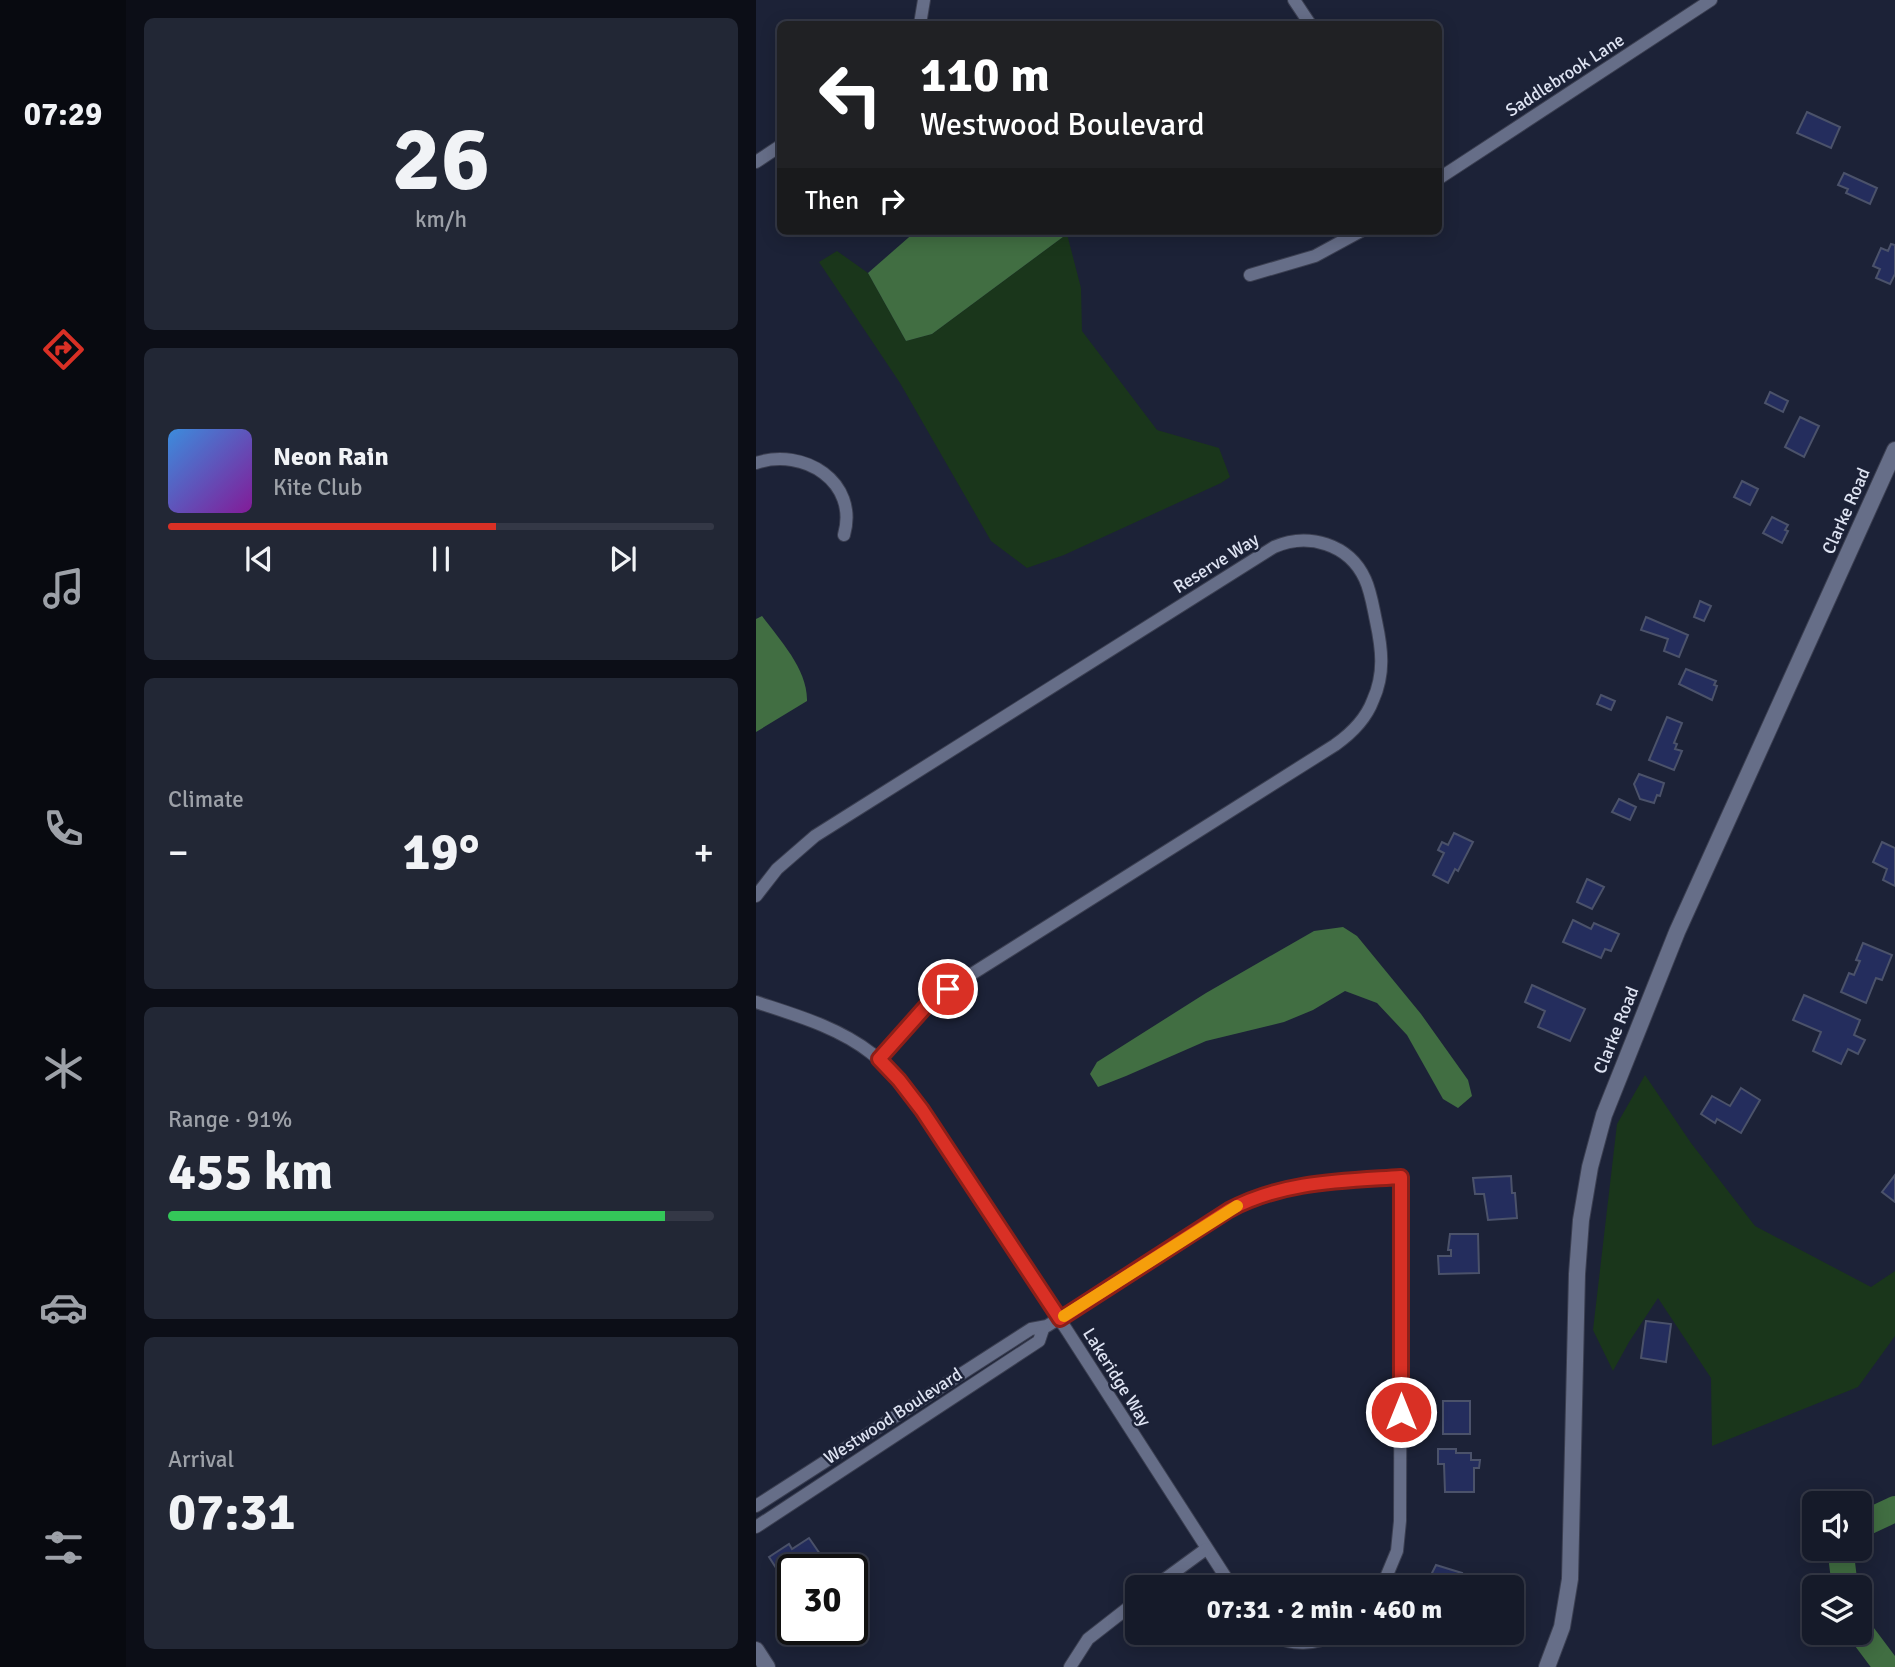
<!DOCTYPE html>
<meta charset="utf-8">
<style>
body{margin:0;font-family:Signika,sans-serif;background:#222735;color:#f1f3f6;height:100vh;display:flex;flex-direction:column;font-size:26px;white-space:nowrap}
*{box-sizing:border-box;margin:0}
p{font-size:23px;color:#9da1a8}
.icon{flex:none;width:38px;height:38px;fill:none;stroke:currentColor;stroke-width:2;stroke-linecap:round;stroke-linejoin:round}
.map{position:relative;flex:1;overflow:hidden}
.details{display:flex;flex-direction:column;gap:18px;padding:18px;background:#0c0e17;width:630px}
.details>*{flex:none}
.banner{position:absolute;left:21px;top:21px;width:665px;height:214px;border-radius:10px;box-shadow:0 4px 18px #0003,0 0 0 2px #343846;background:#202124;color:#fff;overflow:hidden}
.controls{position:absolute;left:1046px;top:1491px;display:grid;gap:14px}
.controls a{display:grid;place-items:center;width:70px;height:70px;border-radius:10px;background:#151a29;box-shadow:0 4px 18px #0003,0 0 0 2px #343846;font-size:35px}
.speed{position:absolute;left:21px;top:1554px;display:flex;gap:14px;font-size:35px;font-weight:700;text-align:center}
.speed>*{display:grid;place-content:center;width:91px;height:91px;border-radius:50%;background:#151a29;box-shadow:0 4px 18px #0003,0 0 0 2px #343846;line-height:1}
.speed .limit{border:4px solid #111;border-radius:10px;background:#fff;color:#111}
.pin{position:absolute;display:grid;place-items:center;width:60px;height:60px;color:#fff;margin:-30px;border:4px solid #fff;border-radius:50%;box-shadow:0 2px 7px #0007}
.me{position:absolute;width:77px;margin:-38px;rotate:0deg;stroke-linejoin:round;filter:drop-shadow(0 0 5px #0008)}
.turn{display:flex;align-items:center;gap:24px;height:147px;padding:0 28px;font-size:32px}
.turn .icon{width:91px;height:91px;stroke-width:2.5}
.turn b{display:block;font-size:49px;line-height:60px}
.then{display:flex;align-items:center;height:66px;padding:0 28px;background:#0003;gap:14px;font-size:26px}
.big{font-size:52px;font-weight:700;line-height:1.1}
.details .tile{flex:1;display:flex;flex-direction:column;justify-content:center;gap:10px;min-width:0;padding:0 24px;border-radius:10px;background:#222735}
.details .dial{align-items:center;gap:0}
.dial b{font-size:91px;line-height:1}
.song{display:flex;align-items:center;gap:21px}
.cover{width:84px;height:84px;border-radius:10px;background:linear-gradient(135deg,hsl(210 70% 55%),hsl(290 70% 35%))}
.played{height:7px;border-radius:4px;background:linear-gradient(90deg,#d93025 60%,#343846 60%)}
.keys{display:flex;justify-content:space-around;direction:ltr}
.heat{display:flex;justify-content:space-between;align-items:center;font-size:38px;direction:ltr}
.charge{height:10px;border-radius:5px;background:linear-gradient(90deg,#34c759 91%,#343846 0)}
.trip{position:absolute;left:369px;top:1575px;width:399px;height:70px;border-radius:10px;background:#151a29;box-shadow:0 4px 18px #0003,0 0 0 2px #343846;font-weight:700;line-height:70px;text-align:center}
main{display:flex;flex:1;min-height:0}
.menu{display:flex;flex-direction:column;width:126px;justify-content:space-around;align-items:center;background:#080a10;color:#9da1a8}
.menu .icon{width:49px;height:49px}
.menu .active{color:#d93025}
.menu b{font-size:32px;color:#f1f3f6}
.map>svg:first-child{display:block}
.green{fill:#1a361b}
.water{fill:#416e42}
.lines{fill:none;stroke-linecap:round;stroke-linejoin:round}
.river{stroke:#416e42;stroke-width:26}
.building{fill:#242d5d;stroke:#4b526a;stroke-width:2}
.street-casing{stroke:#3b3f51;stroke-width:14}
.secondary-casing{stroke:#3b3f51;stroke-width:18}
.street{stroke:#666e88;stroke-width:12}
.secondary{stroke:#666e88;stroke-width:16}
.route-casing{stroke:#8d1f18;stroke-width:18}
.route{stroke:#d93025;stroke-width:12}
.slow{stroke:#f59e0b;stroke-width:12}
.labels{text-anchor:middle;stroke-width:5;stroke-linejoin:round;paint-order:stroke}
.street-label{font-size:18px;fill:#dee3f2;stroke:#1c2237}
</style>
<main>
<nav class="menu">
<b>07:29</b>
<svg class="icon active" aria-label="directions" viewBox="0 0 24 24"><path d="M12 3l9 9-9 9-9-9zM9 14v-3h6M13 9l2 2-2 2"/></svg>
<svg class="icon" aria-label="music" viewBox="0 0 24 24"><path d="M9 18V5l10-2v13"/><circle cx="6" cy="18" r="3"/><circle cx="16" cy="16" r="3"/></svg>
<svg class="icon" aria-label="phone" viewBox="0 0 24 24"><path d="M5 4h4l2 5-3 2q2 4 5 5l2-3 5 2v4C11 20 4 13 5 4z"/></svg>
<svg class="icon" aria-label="climate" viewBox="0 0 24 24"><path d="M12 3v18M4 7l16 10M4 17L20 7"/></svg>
<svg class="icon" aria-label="car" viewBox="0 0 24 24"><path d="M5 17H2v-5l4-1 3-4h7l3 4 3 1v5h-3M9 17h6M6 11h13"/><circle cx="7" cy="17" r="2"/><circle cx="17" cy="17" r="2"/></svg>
<svg class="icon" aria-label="filters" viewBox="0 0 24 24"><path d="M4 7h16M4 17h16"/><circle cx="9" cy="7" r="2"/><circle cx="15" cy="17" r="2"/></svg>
</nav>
<section class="details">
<div class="tile dial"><b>26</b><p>km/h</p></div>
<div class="tile">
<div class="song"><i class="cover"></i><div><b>Neon Rain</b><p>Kite Club</p></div></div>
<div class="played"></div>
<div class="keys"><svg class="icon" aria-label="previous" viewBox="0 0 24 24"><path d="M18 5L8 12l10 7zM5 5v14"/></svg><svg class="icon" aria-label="pause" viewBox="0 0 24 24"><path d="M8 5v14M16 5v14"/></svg><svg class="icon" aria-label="next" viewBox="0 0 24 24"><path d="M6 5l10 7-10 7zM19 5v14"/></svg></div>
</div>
<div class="tile"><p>Climate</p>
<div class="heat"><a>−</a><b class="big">19°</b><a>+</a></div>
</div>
<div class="tile"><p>Range · 91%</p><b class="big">455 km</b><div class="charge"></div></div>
<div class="tile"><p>Arrival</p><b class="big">07:31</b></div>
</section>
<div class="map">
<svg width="1139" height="1667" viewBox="0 0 1139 1667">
<rect width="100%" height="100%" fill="#1c2237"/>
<g class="green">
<polygon points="311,234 325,288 326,331 401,430 463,448 474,477 465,483 308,555 271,568 235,541 144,383 63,262 81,251 112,273 150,341 176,334"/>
<polygon points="889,1075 935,1143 999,1226 1115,1287 1139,1271 1139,1336 1102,1387 956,1446 955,1378 902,1298 873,1342 857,1371 837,1330 861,1124"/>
</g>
<g class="water">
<polygon points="160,231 315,231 176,334 150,341 112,273"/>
<path d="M6,616C24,640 52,670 51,701L0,732V619Z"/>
<polygon points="587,927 601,936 665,1014 712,1080 716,1096 702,1108 687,1099 651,1035 621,1003 589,991 557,1010 528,1022 450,1041 370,1076 342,1087 334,1074 341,1062 450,993 558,931"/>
</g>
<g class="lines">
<g class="river">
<polyline points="1104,1528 1109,1523 1139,1509"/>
<polyline points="1089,1549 1086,1563 1089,1587"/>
<polyline points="1104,1631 1131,1667"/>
</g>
</g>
<g class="building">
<polygon points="1051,112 1084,127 1075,148 1041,133"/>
<polygon points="1088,173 1121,188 1114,204 1090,193 1092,189 1082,185"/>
<polygon points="1135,244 1139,245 1139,274 1134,284 1120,278 1124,269 1117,266 1125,248 1132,251"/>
<polygon points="1014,392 1032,401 1027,412 1009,403"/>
<polygon points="1044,417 1063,426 1048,457 1029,447"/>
<polygon points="986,481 1002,489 994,505 978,497"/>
<polygon points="1016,517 1032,525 1029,530 1032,531 1026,543 1007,533"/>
<polygon points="944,601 955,606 948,621 938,617"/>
<polygon points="890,617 932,635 923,657 908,651 912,639 885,630"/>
<polygon points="930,669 960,681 958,685 961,686 956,700 923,684"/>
<polygon points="845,695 859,701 855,710 841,704"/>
<polygon points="911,717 926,723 918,743 921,744 919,749 926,751 918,770 893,760"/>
<polygon points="883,774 908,783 904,796 901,795 898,803 884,799 878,784"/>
<polygon points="863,799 880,807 874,820 856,812"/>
<polygon points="698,833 717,842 702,871 699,869 692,883 677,875 688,853 682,850 686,842 692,845"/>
<polygon points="1126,842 1139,848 1139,886 1127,880 1131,869 1117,862"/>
<polygon points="831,879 848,887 836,909 821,902"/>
<polygon points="817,920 835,929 838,923 863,934 855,951 849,949 845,958 807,942"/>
<polygon points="1107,943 1136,955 1126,980 1120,978 1110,1003 1085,992 1093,973 1098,975 1104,961 1100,960"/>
<polygon points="776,985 829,1009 814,1041 782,1027 789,1011 769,1002"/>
<polygon points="1048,995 1104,1020 1098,1035 1109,1040 1102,1054 1092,1049 1085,1064 1057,1051 1065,1032 1037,1020"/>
<polygon points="985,1088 1004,1100 985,1133 961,1119 959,1123 945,1114 956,1096 974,1106"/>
<polygon points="1139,1175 1139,1202 1126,1192"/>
<polygon points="755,1176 756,1193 759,1193 761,1218 732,1220 728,1194 719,1194 717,1178"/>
<polygon points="694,1234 722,1234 723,1273 683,1274 682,1256 695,1256 695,1250 692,1250"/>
<polygon points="890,1321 915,1324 910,1362 885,1358"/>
<rect x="687" y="1401" width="27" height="33"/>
<polygon points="682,1449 700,1449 700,1453 715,1453 715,1460 724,1460 723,1468 718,1468 718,1492 689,1492 688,1464 682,1464"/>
<polygon points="53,1538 64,1554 57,1558 65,1570 37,1570 37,1590 35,1591 13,1557 33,1544 36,1549"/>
<polygon points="680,1565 706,1573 702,1587 675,1587 676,1579 673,1579"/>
</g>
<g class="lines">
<defs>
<g id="street">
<polyline points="538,0 554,24"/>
<polyline points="164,24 168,0"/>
<polyline points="0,162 24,146"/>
<polyline points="682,179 955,0"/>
<polyline points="494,275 559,256 605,231"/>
<path d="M0,463C48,447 103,482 88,535"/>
<path d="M0,896L21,869L59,836L518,547C552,532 593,544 609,579C615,592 617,607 620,621C626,649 629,673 617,700C610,719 596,733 579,745L192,989L172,1004L123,1059"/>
<path d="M0,1002C39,1015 82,1027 115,1053C136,1068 151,1089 166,1110L312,1332L476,1587"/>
<polyline points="0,1506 275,1329 291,1326 473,1210 500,1197 548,1185 645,1177 644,1521 641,1551 626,1587"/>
<polyline points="0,1527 283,1341 287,1329"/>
<polyline points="398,1587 450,1549"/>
<path d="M512,1633C535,1647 560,1645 583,1633"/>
<polyline points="314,1667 332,1639 382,1600"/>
</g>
<g id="secondary">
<polyline points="0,1650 11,1667"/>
<polyline points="791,1667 806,1627 814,1579 821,1274 825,1220 834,1167 848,1115 921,932 1139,450"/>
</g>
</defs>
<use href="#street" class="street-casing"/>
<use href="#secondary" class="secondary-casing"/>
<use href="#street" class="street"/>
<use href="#secondary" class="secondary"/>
</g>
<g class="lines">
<defs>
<path id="route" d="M192,989L172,1004L123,1059L143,1080L166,1110L304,1319L473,1210C527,1181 586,1181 645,1177V1412"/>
</defs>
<use href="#route" class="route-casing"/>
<use href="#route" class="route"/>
<polyline class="slow" points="308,1316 481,1206"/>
</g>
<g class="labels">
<g class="street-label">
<text transform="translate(809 75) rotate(-33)" y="6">Saddlebrook Lane</text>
<text transform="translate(1090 511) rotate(-66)" y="6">Clarke Road</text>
<text transform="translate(460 563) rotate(-32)" y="6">Reserve Way</text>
<text transform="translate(860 1030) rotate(-68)" y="6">Clarke Road</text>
<text transform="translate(361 1377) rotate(58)" y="6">Lakeridge Way</text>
<text transform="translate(137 1416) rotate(-33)" y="6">Westwood Boulevard</text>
</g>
</g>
</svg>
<div class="controls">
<a><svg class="icon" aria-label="sound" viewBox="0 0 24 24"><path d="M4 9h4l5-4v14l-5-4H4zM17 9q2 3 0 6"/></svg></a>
<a><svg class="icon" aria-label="layers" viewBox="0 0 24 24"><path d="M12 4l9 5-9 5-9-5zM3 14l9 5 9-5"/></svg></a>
</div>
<div class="speed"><div class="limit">30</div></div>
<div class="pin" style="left:192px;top:989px;background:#d93025"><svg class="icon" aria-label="arrive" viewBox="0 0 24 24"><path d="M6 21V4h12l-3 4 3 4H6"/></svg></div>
<svg class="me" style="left:645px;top:1412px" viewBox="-20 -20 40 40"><circle r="17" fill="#d93025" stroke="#fff" stroke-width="3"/><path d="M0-11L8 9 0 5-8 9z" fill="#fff"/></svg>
<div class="trip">07:31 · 2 min · 460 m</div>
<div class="banner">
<div class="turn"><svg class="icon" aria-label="left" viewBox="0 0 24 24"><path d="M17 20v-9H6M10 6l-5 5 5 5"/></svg><div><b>110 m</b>Westwood Boulevard</div></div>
<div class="then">Then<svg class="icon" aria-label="right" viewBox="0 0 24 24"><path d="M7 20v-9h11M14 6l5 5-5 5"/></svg></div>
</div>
</div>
</main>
